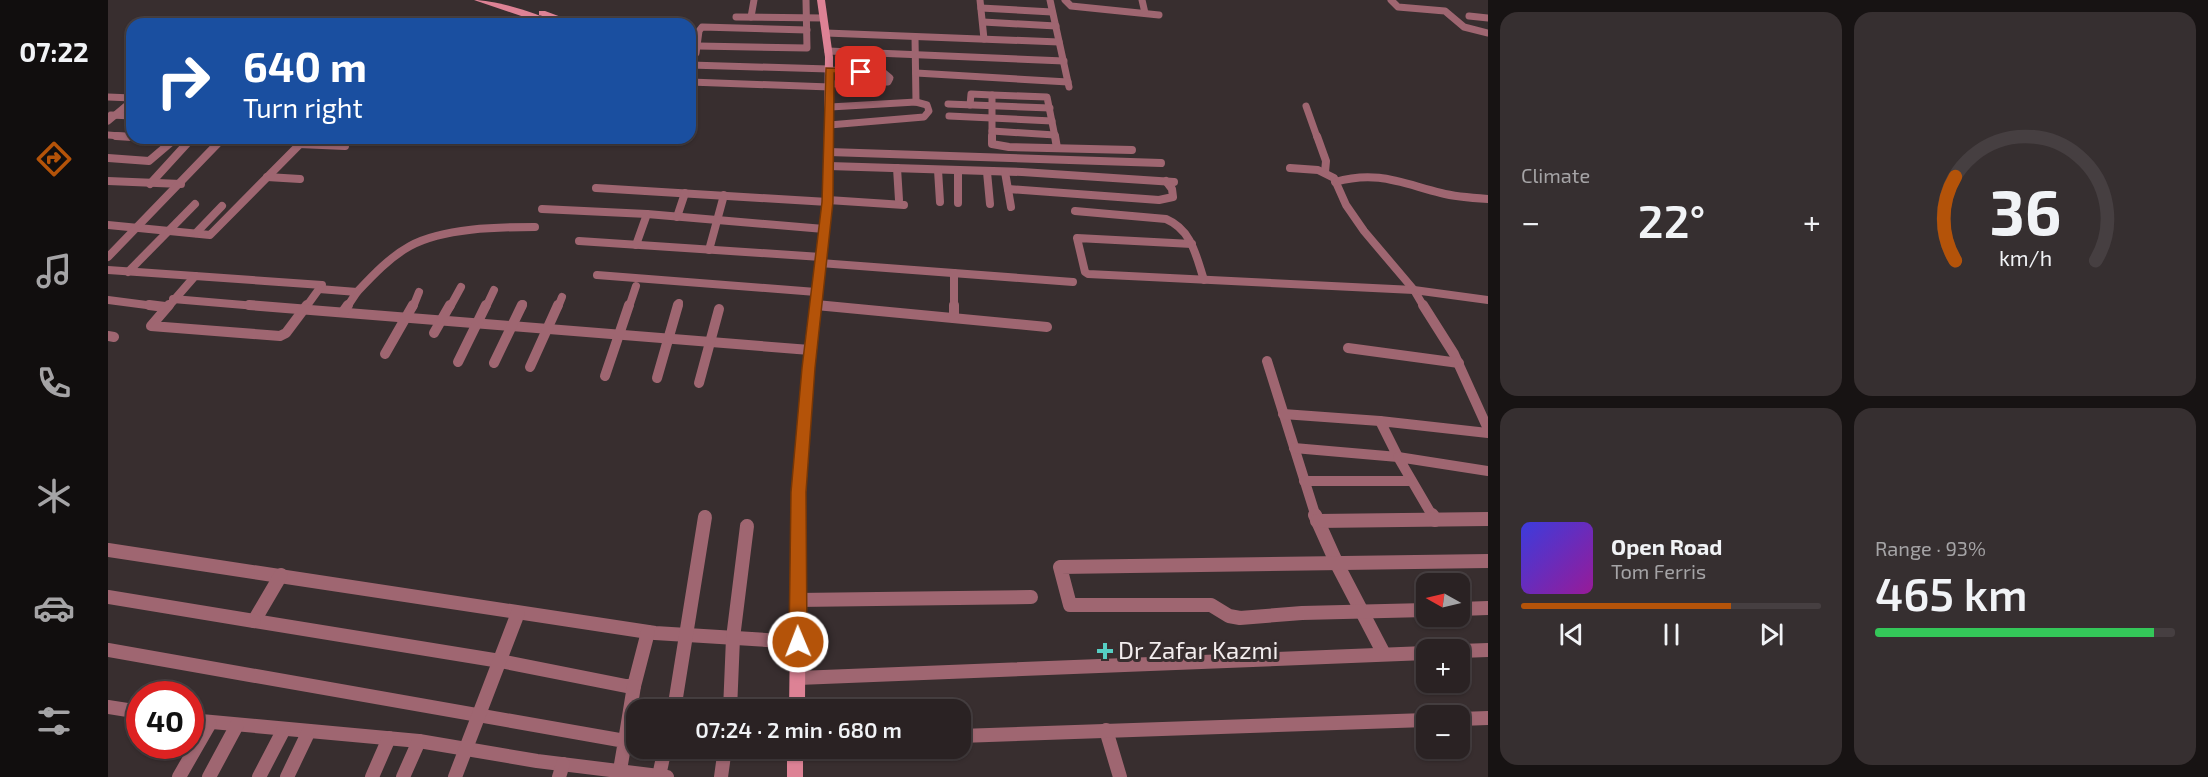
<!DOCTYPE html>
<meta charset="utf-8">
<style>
body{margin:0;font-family:"Exo 2",sans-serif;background:#362f30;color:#f1f3f6;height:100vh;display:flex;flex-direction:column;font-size:22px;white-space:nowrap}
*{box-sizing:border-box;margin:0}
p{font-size:20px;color:#a5a4a6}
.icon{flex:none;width:33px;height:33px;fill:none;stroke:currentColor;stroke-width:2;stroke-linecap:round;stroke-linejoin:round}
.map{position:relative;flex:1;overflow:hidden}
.sheet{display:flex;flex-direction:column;gap:12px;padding:12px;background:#171313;width:720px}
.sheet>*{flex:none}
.banner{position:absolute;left:18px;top:18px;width:570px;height:126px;border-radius:18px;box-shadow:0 2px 4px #0004,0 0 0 2px #463f41;background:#1a4fa0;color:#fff;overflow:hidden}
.needle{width:39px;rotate:278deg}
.tools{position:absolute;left:1308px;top:573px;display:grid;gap:12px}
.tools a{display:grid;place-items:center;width:54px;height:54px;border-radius:12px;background:#2a2223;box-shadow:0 2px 4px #0004,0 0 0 2px #463f41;font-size:30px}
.speed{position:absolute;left:18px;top:681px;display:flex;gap:12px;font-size:30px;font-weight:700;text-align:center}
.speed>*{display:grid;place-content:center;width:78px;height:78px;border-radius:50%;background:#2a2223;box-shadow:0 2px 4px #0004,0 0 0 2px #463f41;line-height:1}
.speed .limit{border:9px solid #d22;background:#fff;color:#111}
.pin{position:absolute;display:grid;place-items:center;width:51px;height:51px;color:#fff;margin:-26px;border-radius:12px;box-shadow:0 3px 9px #0006}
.me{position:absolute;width:66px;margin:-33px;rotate:359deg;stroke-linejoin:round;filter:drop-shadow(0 0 4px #0008)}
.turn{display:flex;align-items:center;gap:21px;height:126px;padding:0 18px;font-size:27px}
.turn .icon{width:78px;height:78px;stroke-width:2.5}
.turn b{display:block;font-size:42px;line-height:51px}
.big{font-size:45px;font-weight:600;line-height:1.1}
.sheet .card{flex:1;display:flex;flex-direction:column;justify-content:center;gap:9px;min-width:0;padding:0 21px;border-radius:18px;background:#362f30}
.sheet .dial{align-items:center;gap:0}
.dial svg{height:156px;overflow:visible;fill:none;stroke:#463f41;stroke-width:7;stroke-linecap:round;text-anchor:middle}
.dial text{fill:#f1f3f6;stroke:none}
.song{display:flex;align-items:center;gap:18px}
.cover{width:72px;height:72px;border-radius:9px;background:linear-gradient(135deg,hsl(240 70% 55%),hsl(300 70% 35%))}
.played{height:6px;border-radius:3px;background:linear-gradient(90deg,#b45309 70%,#463f41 70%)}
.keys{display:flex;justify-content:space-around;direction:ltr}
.heat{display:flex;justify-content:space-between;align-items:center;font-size:33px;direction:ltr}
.charge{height:9px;border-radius:4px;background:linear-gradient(90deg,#34c759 93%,#463f41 0)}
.sheet .tiles{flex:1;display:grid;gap:12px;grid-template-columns:repeat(2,1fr)}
.trip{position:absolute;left:518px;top:699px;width:345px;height:60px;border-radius:18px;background:#2a2223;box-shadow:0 2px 4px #0004,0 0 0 2px #463f41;font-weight:600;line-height:60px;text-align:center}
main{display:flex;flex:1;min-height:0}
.dock{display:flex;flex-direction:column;width:108px;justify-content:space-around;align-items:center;background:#110e0e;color:#a5a4a6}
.dock .icon{width:42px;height:42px}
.dock .selected{color:#b45309}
.dock b{font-size:27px;color:#f1f3f6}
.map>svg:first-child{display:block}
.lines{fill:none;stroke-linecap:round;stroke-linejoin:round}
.street-far3{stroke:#9f6671;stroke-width:7}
.street-far2{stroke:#9f6671;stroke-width:8}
.street-far1{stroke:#9f6671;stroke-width:10}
.street{stroke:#9f6671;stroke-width:14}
.secondary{fill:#dd8295;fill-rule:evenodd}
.route{fill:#b45309;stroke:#753606;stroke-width:1.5}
.poi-dot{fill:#56cec3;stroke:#382e2f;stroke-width:2}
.labels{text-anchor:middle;stroke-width:6;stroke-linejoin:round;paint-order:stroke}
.near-poi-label{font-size:24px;fill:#f3edee;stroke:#382e2f;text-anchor:start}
</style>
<main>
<nav class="dock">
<b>07:22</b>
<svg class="icon selected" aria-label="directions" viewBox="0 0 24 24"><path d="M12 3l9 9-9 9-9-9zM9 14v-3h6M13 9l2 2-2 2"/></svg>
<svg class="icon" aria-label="music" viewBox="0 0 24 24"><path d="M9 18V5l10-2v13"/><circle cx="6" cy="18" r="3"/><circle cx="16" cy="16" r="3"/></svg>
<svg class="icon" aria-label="phone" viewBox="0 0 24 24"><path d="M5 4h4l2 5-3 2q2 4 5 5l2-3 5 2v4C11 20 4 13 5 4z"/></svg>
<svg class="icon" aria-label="climate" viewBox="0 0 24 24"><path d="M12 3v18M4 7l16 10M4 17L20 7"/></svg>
<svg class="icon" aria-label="car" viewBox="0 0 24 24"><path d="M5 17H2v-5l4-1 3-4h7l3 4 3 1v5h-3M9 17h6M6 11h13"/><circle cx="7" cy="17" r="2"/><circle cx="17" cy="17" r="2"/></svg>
<svg class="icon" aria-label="filters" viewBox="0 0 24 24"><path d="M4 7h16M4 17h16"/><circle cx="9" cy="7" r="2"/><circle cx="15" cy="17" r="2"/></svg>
</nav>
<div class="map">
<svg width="1380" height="777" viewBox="0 0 1380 777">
<rect width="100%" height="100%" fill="#382e2f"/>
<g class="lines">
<g class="street-far3">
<polyline points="872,0 876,39"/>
<polyline points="942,0 961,87"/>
<polyline points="957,0 963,6 1051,15"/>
<polyline points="1034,0 1037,13"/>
<polyline points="1283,0 1290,7 1337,11 1356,27 1380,33"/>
<polyline points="873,8 944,12"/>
<polyline points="1361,16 1380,18"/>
<polyline points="628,17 715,18"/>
<polyline points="643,17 646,0"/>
<polyline points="875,22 948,26"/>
<polyline points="718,33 951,42"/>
<polyline points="807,37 808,102"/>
<polyline points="590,46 699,48 698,0"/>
<polyline points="720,51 956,61"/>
<polyline points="588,53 591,31 594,27 699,30"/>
<polyline points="582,65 721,69"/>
<polyline points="721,70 776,73 782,78 780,82 722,84"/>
<polyline points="808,73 960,82"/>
<polyline points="582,82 722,87"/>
<polyline points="0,97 24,98"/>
<polyline points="840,104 942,108"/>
<polyline points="862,105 863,94 884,95"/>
<polyline points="1198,106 1209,137"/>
<polyline points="3,115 24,116"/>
<polyline points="841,116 944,121"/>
<polyline points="0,121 24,101"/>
<polyline points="721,125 816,117 821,111 819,105 808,102 722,107"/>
<polyline points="884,131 947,135"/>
<polyline points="0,135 24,137"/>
<polyline points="884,137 884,95 939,97 947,137"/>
</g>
<g class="street-far2">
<polyline points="8,136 24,137"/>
<polyline points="884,136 884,144 901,147 1024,150"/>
<polyline points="947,136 949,148"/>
<polyline points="1209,136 1218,161 1217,172"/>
<polyline points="31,138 64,140"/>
<polyline points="191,144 237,146"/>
<polyline points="721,152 1053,163"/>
<polyline points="0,158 41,161 68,138"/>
<polyline points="721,166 914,172 1066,182"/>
<polyline points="789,168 791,200"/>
<polyline points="1182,168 1210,170 1226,178 1238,205 1256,231 1306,290 1316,307"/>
<polyline points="830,170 832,202"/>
<polyline points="850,171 850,203"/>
<polyline points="879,172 882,204"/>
<polyline points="897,172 903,207"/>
<polyline points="159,177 192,179"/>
<polyline points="0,181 73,184"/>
<path d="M1227,182C1269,170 1293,183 1333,193C1348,197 1364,198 1380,199"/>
<polyline points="42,184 84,138"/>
<polyline points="488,188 720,202"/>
<polyline points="900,189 1051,200 1065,197 1064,189 1058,181"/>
<polyline points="720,200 796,205"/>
<polyline points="434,209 539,214 716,229"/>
<path d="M967,211L1058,219C1084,230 1088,256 1096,280"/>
<polyline points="569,217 577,193"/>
<polyline points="0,225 102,235 198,138"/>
<polyline points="88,233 114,206"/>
<polyline points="471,241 713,257"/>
<polyline points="1084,244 969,238 977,272 980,274 1306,290 1380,300"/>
<polyline points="528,245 539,214"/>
<polyline points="601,250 616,195"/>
<polyline points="0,257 115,138"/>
<polyline points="712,263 965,282"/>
<polyline points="0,270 87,276"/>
<polyline points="20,272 87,204"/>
<polyline points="846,273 846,307"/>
<polyline points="489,275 708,292"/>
<polyline points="211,289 249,292 239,307"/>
<path d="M249,292C265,275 282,257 302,246C335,228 390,227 427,227"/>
<polyline points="65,299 160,307"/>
<polyline points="0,300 54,307"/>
<polyline points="707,305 724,307"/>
<polyline points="60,307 87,276 214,285 211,289"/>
<polyline points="198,307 211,289"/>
<polyline points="305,307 311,292"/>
<polyline points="342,307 353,287"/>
<polyline points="378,307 386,290"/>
<polyline points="414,307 415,304"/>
<polyline points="450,307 454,297"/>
<polyline points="521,307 528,286"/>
<polyline points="570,307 571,303"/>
</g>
<g class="street-far1">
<polyline points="41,305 57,307"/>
<polyline points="61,305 43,326 172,336 178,333 199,305"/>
<polyline points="141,305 702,350"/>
<polyline points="708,305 939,327"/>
<polyline points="846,305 846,318"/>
<polyline points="1315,305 1346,354 1380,429"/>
<polyline points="235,312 240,305"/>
<polyline points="326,333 342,305"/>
<polyline points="0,336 6,337"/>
<polyline points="1240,348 1351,363"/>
<polyline points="277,354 305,305"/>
<polyline points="1159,361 1208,517"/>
<polyline points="350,362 378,305"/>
<polyline points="386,363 414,305"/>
<polyline points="422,367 450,305"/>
<polyline points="497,376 521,305"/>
<polyline points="549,378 570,305"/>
<polyline points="591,383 611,309"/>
<polyline points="1175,414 1272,421"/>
<polyline points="1186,448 1290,457 1272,421 1380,433"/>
<polyline points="1196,481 1303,481"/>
<polyline points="1325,517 1290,457 1380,471"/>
</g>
<g class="street">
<polyline points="1207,515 1229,564 1276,654"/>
<polyline points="1324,515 1327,520"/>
<polyline points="1209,521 1380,519"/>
<polyline points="0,550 547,633 690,642"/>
<polyline points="173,575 146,621 392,661 518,686 526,686 540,632"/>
<polyline points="0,597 146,621"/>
<polyline points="689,600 923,597"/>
<polyline points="1352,609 1380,608"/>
<polyline points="1318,610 1194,613 1132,618 1121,616 1103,605 962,605 952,567 1380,561"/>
<polyline points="0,650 517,741 512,770"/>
<polyline points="1352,651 1380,650"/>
<polyline points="690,678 1318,653"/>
<polyline points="0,707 32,712"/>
<polyline points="566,710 597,517"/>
<polyline points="622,710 625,638 639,526"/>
<polyline points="1352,719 1380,718"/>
<polyline points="82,720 311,741 429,761 559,777"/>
<polyline points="998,730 1012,777"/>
<polyline points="852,736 1318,720"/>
<polyline points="517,741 526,686"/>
<polyline points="551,776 557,748"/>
<polyline points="71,777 102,723"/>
<polyline points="101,777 129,725"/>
<polyline points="151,777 176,729"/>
<polyline points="179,777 201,731"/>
<polyline points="264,777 281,738"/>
<polyline points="295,777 311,741"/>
<polyline points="347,777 410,613"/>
<polyline points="451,777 455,764"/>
<polyline points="613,777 617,748"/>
</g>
<g class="secondary">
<path d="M366,0C386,0 432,13 448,24H437Z"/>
<polygon points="709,0 717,0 725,57 725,202 708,350 698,492 697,710 681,710 684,492 696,350 715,202 717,57"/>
<polygon points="431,11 437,11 472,24 461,24 431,15"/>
<rect x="679" y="748" width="16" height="29"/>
</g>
</g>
<polygon class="route" points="718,68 753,69 758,72 753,74 726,73 725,202 707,368 698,492 699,642 696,648 690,650 684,648 681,642 683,492 694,368 714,202"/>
<path class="poi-dot" d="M994 642h6v6h6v6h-6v6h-6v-6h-6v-6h6z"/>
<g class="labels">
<g class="near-poi-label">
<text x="1010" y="659">Dr Zafar Kazmi</text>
</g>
</g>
</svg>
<div class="tools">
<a><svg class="needle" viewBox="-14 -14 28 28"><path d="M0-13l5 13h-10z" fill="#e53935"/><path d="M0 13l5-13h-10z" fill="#a5a4a6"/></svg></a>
<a>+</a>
<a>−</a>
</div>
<div class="speed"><div class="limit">40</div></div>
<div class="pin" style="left:753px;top:72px;background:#d93025"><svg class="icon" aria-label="arrive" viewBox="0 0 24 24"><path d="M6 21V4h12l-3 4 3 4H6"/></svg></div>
<svg class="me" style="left:690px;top:642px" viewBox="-20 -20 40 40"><circle r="17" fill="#b45309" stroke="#fff" stroke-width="3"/><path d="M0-11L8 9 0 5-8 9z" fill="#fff"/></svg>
<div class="trip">07:24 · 2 min · 680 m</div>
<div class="banner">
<div class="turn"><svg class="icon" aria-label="right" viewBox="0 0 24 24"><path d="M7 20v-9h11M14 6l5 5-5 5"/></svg><div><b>640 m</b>Turn right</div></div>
</div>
</div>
<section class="sheet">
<div class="tiles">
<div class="card"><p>Climate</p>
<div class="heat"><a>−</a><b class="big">22°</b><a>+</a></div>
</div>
<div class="card dial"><svg viewBox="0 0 100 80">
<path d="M14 69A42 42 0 1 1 86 69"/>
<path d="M14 69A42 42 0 0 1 14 26" stroke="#b45309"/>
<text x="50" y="56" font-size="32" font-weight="700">36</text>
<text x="50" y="72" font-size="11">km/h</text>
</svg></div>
<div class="card">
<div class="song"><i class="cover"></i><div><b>Open Road</b><p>Tom Ferris</p></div></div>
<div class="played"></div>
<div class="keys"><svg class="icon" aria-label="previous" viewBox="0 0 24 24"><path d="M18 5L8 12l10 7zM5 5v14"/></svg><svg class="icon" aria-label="pause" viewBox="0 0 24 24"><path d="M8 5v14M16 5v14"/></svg><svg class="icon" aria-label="next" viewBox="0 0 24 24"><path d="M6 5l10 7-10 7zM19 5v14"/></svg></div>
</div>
<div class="card"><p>Range · 93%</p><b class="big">465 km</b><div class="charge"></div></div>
</div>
</section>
</main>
